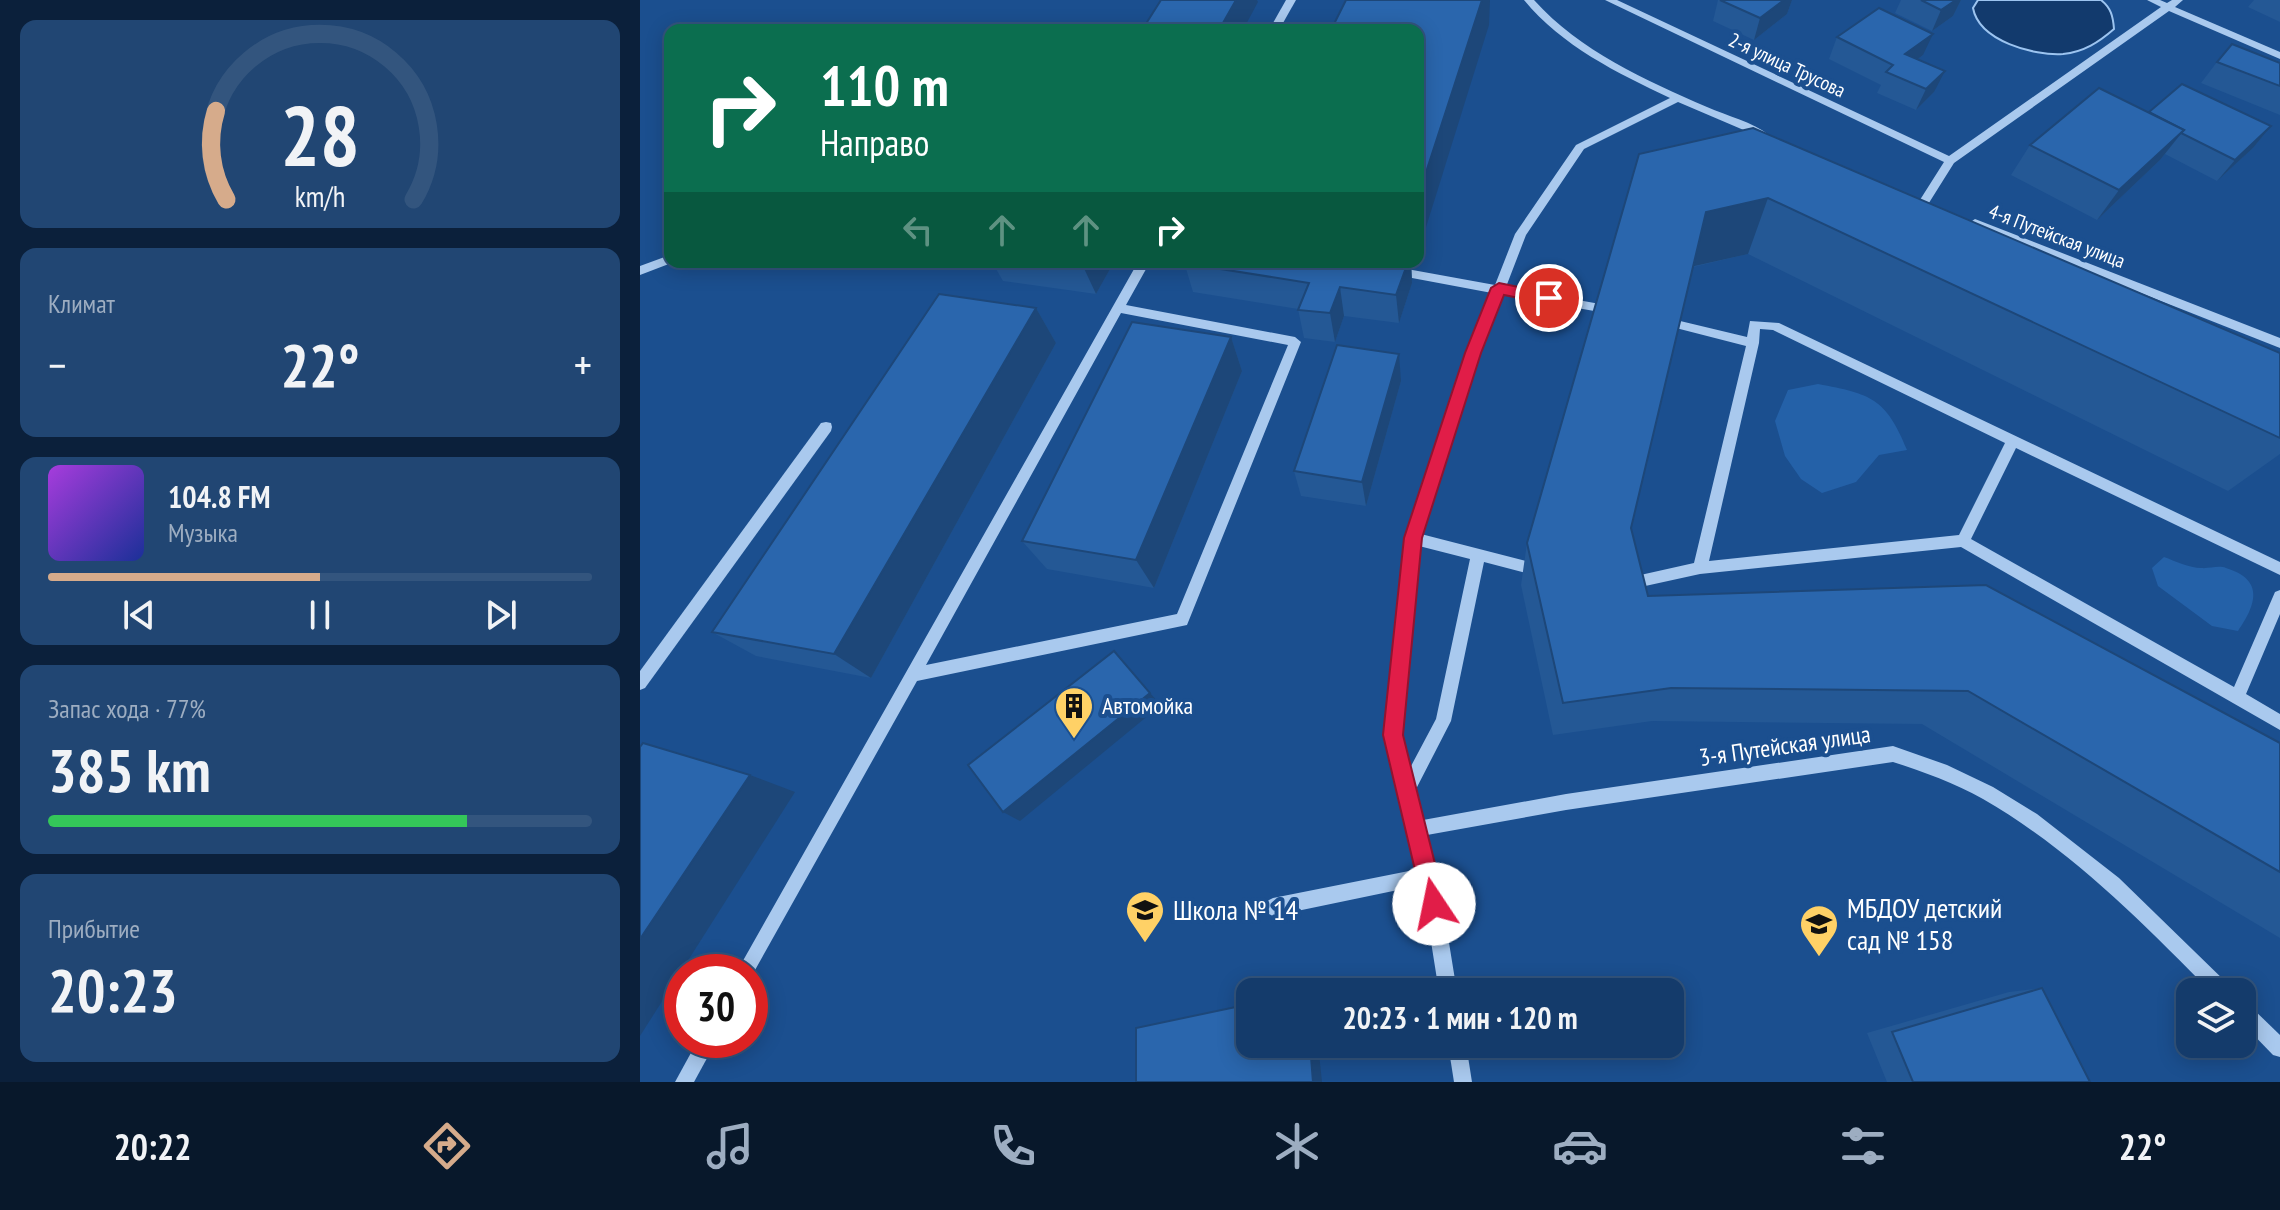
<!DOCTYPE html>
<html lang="ru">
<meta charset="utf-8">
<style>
body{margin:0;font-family:"PT Sans Narrow",sans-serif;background:#214673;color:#f1f3f6;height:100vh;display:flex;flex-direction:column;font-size:30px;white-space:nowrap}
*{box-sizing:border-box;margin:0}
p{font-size:26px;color:#9dadc1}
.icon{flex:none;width:44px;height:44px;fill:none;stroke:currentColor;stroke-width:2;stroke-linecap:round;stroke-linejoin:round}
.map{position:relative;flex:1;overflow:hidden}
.drawer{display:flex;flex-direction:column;gap:20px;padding:20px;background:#0b203b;width:640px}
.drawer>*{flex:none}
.top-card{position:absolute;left:24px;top:24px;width:760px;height:244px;border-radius:16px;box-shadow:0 4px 20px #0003,0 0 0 2px #33557e;background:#0b6e4f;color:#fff;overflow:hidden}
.fabs{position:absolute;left:1536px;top:978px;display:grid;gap:16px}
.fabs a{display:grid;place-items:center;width:80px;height:80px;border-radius:16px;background:#143b6b;box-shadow:0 4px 20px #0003,0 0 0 2px #33557e;font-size:40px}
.speed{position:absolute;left:24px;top:954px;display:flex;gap:16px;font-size:40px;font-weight:700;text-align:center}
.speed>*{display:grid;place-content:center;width:104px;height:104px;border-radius:50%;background:#143b6b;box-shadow:0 4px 20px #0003,0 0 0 2px #33557e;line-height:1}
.speed .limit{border:12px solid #d22;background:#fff;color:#111}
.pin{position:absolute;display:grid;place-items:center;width:68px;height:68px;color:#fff;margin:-34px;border:4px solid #fff;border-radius:50%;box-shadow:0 2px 8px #0007}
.me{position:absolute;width:88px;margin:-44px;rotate:349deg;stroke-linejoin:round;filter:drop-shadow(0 0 6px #0008)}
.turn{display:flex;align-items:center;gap:28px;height:168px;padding:0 24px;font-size:36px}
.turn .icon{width:104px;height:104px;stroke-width:2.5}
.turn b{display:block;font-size:56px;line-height:68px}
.lanes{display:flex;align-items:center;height:76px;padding:0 24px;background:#0003;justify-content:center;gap:40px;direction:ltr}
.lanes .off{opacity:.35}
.big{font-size:60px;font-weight:700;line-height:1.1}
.drawer .widget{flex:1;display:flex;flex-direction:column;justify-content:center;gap:12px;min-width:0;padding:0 28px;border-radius:16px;background:#214673}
.drawer .dial{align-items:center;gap:0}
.dial svg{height:208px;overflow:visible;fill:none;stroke:#33557e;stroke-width:7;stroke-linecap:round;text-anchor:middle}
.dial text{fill:#f1f3f6;stroke:none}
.song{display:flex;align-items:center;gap:24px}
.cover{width:96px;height:96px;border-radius:12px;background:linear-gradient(135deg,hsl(280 70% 55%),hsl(230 70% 35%))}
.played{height:8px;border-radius:4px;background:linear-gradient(90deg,#d6ab8b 50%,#33557e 50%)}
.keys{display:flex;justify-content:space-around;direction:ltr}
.heat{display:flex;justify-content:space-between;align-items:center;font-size:44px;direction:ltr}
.charge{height:12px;border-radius:6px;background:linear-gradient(90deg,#34c759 77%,#33557e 0)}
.trip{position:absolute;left:596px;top:978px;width:448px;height:80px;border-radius:16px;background:#143b6b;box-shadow:0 4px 20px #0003,0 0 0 2px #33557e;font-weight:700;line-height:80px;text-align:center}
.dock{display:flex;height:128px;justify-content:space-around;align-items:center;background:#08182b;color:#9dadc1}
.dock .icon{width:56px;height:56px}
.dock .active{color:#d6ab8b}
.dock b{font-size:36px;color:#f1f3f6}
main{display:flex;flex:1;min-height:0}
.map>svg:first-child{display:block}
.green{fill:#2461a8}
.water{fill:#123a6d;stroke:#9cc4f0;stroke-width:2}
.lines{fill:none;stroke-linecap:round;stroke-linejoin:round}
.minor{fill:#a9c9ee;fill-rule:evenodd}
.wall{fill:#245895}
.shaded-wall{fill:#1d4779}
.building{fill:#2a66ad;stroke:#1d4779;stroke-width:2}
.route{fill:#e11d48;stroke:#92132f;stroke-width:2}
.labels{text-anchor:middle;stroke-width:8;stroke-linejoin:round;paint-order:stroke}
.far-street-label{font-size:20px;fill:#fff;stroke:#1b4f8f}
.poi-label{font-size:24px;fill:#fff;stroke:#1b4f8f;text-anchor:start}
.street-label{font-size:24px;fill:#fff;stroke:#1b4f8f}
.near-poi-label{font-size:28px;fill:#fff;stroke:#1b4f8f;text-anchor:start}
</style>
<main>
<section class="drawer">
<div class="widget dial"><svg viewBox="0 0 100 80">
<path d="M14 69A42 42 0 1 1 86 69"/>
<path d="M14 69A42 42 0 0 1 10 35" stroke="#d6ab8b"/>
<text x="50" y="56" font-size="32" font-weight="700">28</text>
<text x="50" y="72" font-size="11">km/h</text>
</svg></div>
<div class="widget"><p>Климат</p>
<div class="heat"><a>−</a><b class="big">22°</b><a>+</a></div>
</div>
<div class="widget">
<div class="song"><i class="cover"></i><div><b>104.8 FM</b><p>Музыка</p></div></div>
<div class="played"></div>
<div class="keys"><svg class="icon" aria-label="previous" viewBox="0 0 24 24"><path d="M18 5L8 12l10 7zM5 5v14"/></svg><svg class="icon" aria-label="pause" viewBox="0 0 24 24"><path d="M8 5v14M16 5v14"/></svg><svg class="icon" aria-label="next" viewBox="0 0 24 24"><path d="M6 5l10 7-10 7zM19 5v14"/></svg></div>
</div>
<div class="widget"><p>Запас хода · 77%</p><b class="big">385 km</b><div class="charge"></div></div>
<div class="widget"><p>Прибытие</p><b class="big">20:23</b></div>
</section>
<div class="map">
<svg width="1640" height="1082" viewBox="0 0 1640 1082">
<rect width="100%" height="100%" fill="#1b4f8f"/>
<g class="green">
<path d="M1178,384C1231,394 1246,398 1267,450L1239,455L1216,482L1182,493L1161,479L1145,456L1135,421L1148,390Z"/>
<path d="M1524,557C1535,561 1549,568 1561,568C1569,569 1578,565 1586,568C1625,580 1616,605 1598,631L1572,626L1518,586L1512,568Z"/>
</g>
<path class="water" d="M1338,0H1461C1471,8 1473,16 1474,29C1459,42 1444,52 1423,54C1394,56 1339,41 1333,8Z"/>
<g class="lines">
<g class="minor">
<polygon points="646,0 656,0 639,30 629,30"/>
<path d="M884,0H894C940,51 1005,80 1067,107C1087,116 1113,122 1129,135L1124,138L1120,137L1038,102L944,149L886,235L866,287L960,304L966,308L960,312L862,295L839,353L781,534L886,561L891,563L893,567L891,571L886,573L844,562L811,721L775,791L783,820L926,794L1253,746L1307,765L1353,787L1397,814L1479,878L1590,986L1593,992H1571C1501,921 1430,849 1343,799C1315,783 1284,772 1253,762L926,810L787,835L798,875L817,992H799L782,885L633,916L627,913L624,907L627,901L633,898L779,869L745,735L766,538L827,353L852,293L756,275L750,271L756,267L855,285L875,234L936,145L1030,98C977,73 922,46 884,0ZM779,546L830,559L796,719L770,768L761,735Z"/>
<polygon points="965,0 977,0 1309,156 1521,7 1507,0 1520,0 1527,3 1532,0 1543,0 1535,7 1640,52 1640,59 1529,11 1314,163 1287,206 1283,207 1278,203 1304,162"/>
<polygon points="1335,219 1640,338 1640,348 1331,226 1329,223"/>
<polygon points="30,255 30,262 34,262 0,275 0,266"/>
<path d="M498,262H510L486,305L655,337L661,342L547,625L277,681L110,979V972H97L100,966ZM481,313L648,345L537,614L286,665Z"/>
<path d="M1036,320L1107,337L1110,321L1139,323L1640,562V575L1376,448L1331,539L1594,687L1635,592L1640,590V614L1606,694L1640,714V730L1321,547L1060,574L987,590L982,589L980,584L982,579L987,578L1054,563L1106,346L1032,327L1030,324ZM1120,329L1133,330L1365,443L1319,535L1069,561L1119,343Z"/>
<polygon points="186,422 191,423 192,427 191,431 5,688 0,690 0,671 181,423"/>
<polygon points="1602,1001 1608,1004 1640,1035 1640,1057 1633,1055 1602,1023"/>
<polygon points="58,1040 77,1040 54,1082 35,1082"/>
<polygon points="808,1044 826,1044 832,1082 814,1082"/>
</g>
</g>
<g class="wall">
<polygon points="1078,0 1152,0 1147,14 1114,40 1073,21"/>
<polygon points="1261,0 1321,0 1313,16 1292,31 1255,13"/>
<polygon points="1614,0 1640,0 1640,22 1608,7"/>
<polygon points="1197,37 1283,55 1278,59 1294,92 1276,110 1237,93 1241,85 1189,59"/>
<polygon points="1577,62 1640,63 1640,115 1561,83"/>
<polygon points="1508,112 1631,126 1613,148 1577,181 1525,154 1520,160 1457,220 1371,175 1390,145"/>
<polygon points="999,154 1640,353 1640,454 1588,491 1108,254 1053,267 991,528 1008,596 1640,743 1640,938 1282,724 1012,721 913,735 881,585 887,543"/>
<polygon points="352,262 474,262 456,294 363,281"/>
<polygon points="544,262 771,262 772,283 759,323 704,316 695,342 664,338 658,309 553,292"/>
<polygon points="396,308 416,343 231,678 116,656 72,632"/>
<polygon points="591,337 602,371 514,588 407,569 382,541"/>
<polygon points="761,381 726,506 661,496 654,471"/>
<polygon points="1402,988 1450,1082 1247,1082 1227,1033 1369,992"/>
</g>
<g class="shaded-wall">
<polygon points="596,0 617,0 618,2 603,30 579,30"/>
<polygon points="842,0 850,0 849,25 778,253 778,197"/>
<polygon points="1144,0 1152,0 1147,14 1114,40 1120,18"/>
<polygon points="1316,0 1321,0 1313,16 1292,31 1301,10"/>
<polygon points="1293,34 1283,55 1256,76 1265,54"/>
<polygon points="1305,71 1294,92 1276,110 1286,89"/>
<polygon points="1631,126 1613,148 1577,181 1595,160"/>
<polygon points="1544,130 1520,160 1457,220 1479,190"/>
<polygon points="1128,198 1108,254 1050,267 1066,212"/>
<polygon points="441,262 474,262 456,294"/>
<polygon points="768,262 771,262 772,283 759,323 756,295"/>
<polygon points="700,287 704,316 695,342 690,313"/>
<polygon points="396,308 416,343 231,678 194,654"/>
<polygon points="591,337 602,371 514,588 496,560"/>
<polygon points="759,354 761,381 726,506 722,482"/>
<polygon points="510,693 521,705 380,821 363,812"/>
<polygon points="110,775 155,792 0,1036 0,939"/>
<polygon points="670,1044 678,1044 682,1082 673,1082"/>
</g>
<g class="building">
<polygon points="521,0 596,0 579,30 502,30"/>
<polygon points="706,0 842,0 778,197 778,30 691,30"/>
<polygon points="1080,0 1144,0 1120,18"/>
<polygon points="1281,0 1316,0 1301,10"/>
<polygon points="1239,8 1293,34 1265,54 1305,71 1286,89 1246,72 1253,65 1197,37"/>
<polygon points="1592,44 1640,63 1640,86 1577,62"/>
<polygon points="1542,84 1631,126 1595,160 1541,133 1544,130 1509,112"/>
<polygon points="1459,88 1544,130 1479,190 1390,145"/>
<polygon points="1113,128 1640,353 1640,438 1128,198 1066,212 991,528 1008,596 1346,585 1640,743 1640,872 1328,691 1031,688 923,703 887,543 999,154"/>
<polygon points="544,262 768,262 756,295 700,287 690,313 658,310 669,283 543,263"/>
<polygon points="299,294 396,308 194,654 72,632"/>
<polygon points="492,322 591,337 496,560 382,541"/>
<polygon points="697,345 759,354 722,482 654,471"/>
<polygon points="474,651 510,693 363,812 328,765"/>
<polygon points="3,743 110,775 0,939 0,747"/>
<polygon points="1402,988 1450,1082 1273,1082 1252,1032"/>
<polygon points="610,1004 610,1044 670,1044 673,1082 496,1082 496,1028"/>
</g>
<polygon class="route" points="859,283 909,293 917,298 909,304 864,295 841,353 782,538 763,735 805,904 802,912 794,915 786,912 783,904 743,735 764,538 825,353 851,288"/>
<defs>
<symbol id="building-pin" viewBox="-11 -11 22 30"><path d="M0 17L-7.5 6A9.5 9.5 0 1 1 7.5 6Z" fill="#ffd166" stroke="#1b4f8f"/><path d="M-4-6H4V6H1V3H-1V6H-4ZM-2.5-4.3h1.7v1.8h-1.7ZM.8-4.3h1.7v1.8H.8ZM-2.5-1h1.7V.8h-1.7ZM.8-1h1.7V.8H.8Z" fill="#111"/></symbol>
<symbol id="school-pin" viewBox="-11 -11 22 30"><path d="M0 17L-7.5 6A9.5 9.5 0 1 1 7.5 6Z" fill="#ffd166" stroke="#1b4f8f"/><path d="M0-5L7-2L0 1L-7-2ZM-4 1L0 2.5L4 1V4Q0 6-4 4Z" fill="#111"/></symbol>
</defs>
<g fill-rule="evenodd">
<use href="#building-pin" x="412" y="684" width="44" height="60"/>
<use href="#school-pin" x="483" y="888" width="44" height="60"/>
<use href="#school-pin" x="1157" y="902" width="44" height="60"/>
</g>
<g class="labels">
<g class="far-street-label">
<text transform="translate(1147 65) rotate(25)" y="7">2-я улица Трусова</text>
<text transform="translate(1417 236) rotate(21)" y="7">4-я Путейская улица</text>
</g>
<g class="poi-label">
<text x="462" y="714">Автомойка</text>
</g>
<g class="street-label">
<text transform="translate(1145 746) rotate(-8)" y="8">3-я Путейская улица</text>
</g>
<g class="near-poi-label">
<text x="1207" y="918">МБДОУ детский<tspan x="1207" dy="32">сад № 158</tspan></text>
<text x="533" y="920">Школа № 14</text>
</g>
</g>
</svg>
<div class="fabs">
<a><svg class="icon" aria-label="layers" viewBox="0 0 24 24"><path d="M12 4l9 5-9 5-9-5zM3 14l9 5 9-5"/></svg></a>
</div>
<div class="speed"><div class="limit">30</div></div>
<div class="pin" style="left:909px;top:298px;background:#d93025"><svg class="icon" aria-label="arrive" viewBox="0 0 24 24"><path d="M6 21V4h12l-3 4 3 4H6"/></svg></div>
<svg class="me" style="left:794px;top:904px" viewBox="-20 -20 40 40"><circle r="19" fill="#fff"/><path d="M0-13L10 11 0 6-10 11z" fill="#e11d48"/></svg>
<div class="trip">20:23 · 1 мин · 120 m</div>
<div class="top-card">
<div class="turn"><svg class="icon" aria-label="right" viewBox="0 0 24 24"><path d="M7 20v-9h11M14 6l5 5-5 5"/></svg><div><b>110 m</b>Направо</div></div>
<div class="lanes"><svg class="icon off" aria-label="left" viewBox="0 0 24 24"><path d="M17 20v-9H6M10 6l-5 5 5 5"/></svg><svg class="icon off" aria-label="ahead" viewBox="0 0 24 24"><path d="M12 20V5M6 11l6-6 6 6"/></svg><svg class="icon off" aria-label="ahead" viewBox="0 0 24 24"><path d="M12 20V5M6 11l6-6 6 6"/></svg><svg class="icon" aria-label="right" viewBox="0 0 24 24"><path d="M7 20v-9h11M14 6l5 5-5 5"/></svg></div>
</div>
</div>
</main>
<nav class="dock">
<b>20:22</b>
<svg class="icon active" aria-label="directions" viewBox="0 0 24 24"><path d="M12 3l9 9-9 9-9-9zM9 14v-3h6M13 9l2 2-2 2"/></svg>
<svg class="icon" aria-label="music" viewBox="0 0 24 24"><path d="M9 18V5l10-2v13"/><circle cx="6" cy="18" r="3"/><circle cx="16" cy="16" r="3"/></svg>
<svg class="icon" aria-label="phone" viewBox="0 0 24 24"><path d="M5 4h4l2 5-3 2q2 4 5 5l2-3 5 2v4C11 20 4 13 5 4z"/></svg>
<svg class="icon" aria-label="climate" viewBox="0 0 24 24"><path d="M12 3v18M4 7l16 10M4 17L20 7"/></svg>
<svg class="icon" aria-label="car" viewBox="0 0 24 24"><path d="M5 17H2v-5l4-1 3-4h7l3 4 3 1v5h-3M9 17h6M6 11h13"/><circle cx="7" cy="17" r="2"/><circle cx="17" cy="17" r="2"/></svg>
<svg class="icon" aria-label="filters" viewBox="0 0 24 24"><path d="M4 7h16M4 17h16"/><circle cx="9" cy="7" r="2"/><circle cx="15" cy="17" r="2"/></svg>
<b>22°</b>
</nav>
